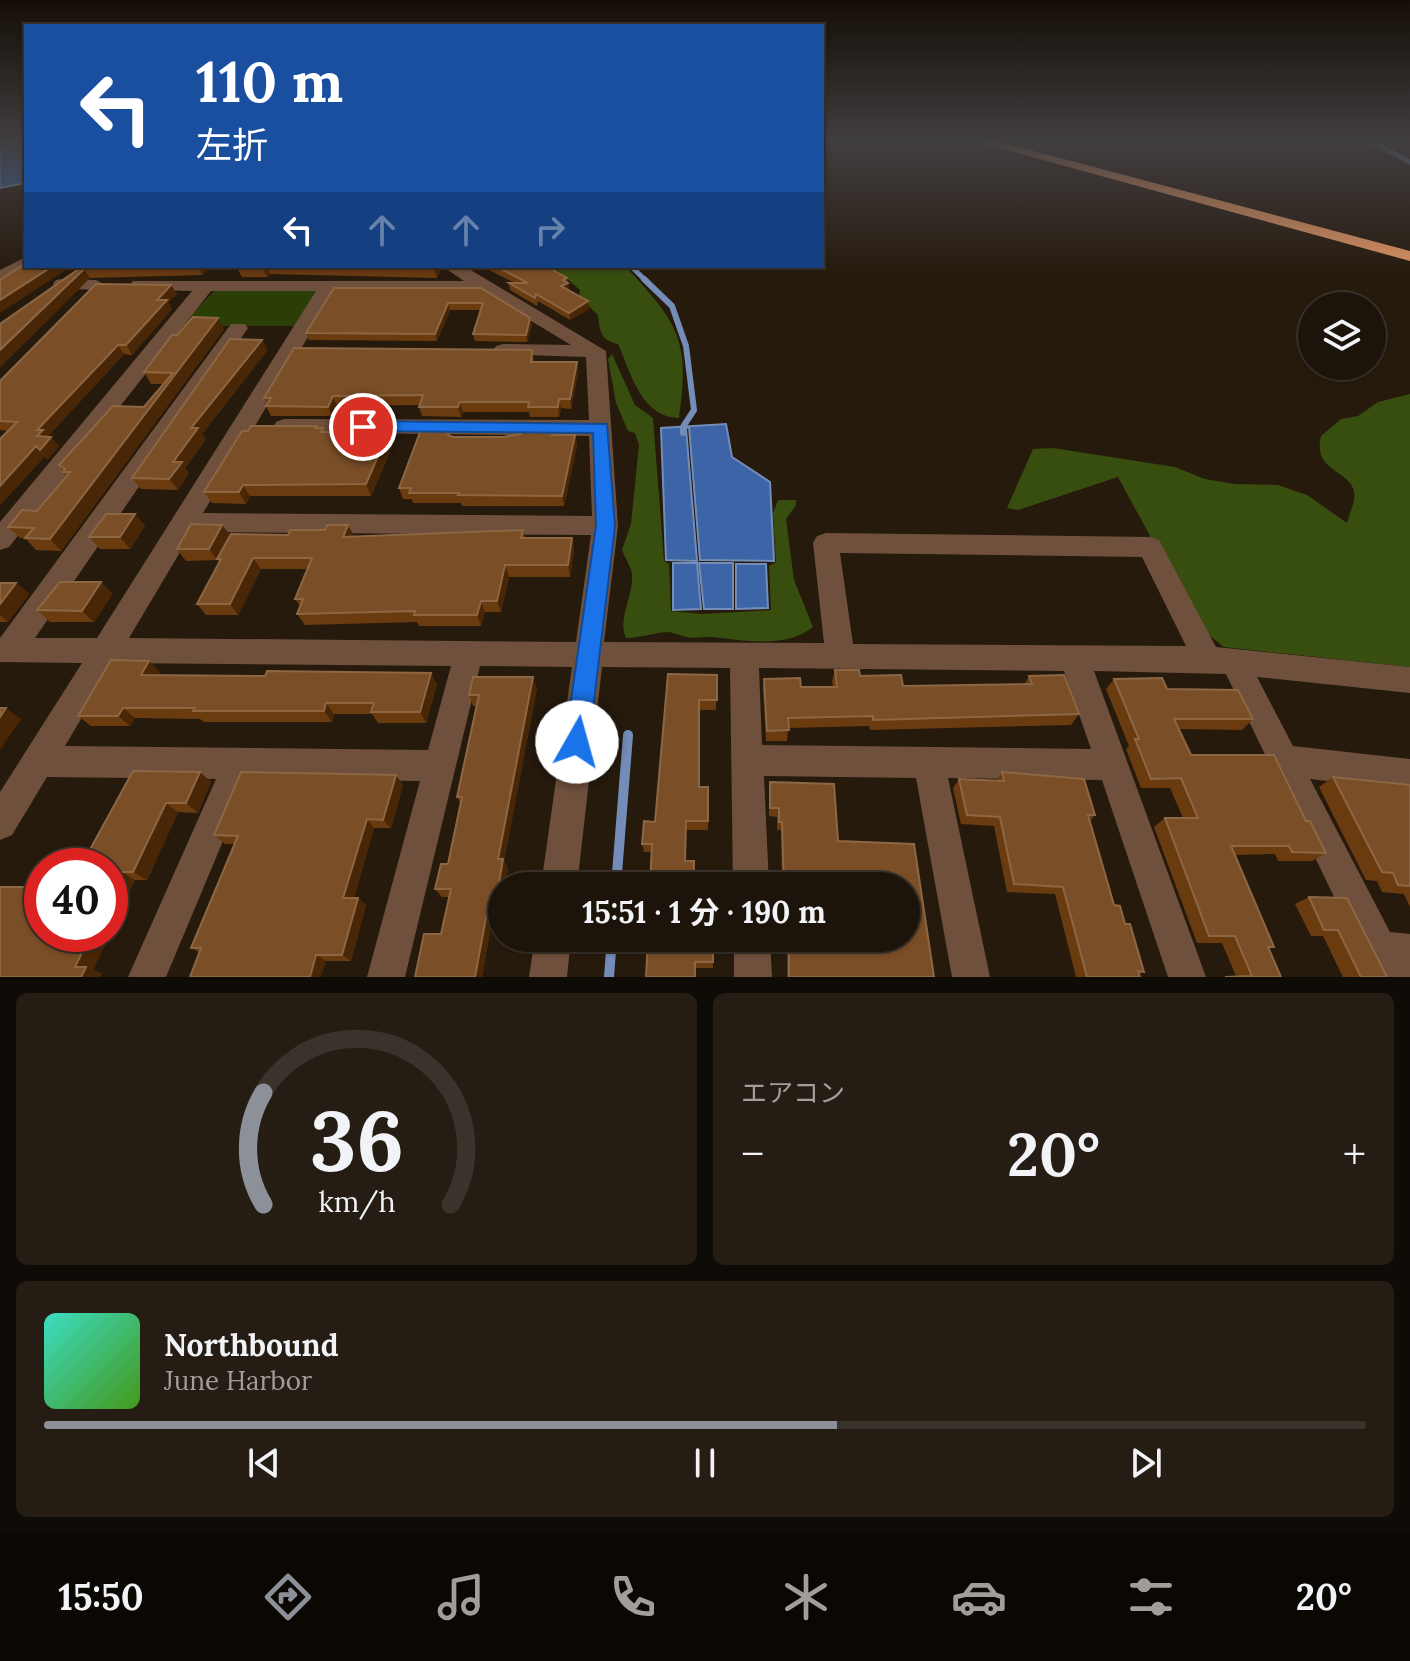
<!DOCTYPE html>
<html lang="ja">
<meta charset="utf-8">
<style>
body{margin:0;font-family:Lora,"Noto Sans JP",serif;background:#251d13;color:#f1f3f6;height:100vh;display:flex;flex-direction:column;font-size:30px;white-space:nowrap}
*{box-sizing:border-box;margin:0}
p{font-size:26px;color:#a09e9c}
.icon{flex:none;width:44px;height:44px;fill:none;stroke:currentColor;stroke-width:2;stroke-linecap:round;stroke-linejoin:round}
.map{position:relative;height:977px;overflow:hidden}
.sheet{display:flex;flex-direction:column;gap:16px;padding:16px;background:#0f0b06;flex:1}
.sheet>*{flex:none}
.banner{position:absolute;left:24px;top:24px;width:800px;height:244px;border-radius:0px;box-shadow:0 2px 6px #0004,0 0 0 2px #3a332b;background:#1a4fa0;color:#fff;overflow:hidden}
.fabs{position:absolute;left:1298px;top:292px;display:grid;gap:16px}
.fabs a{display:grid;place-items:center;width:88px;height:88px;border-radius:50%;background:#1c140a;box-shadow:0 2px 6px #0004,0 0 0 2px #3a332b;font-size:40px}
.speed{position:absolute;left:24px;top:848px;display:flex;gap:16px;font-size:40px;font-weight:700;text-align:center}
.speed>*{display:grid;place-content:center;width:104px;height:104px;border-radius:50%;background:#1c140a;box-shadow:0 2px 6px #0004,0 0 0 2px #3a332b;line-height:1}
.speed .limit{border:12px solid #d22;background:#fff;color:#111}
.pin{position:absolute;display:grid;place-items:center;width:68px;height:68px;color:#fff;margin:-34px;border:4px solid #fff;border-radius:50%;box-shadow:0 2px 8px #0007}
.me{position:absolute;width:88px;margin:-44px;rotate:7deg;stroke-linejoin:round;filter:drop-shadow(0 0 6px #0008)}
.turn{display:flex;align-items:center;gap:28px;height:168px;padding:0 40px;font-size:36px}
.turn .icon{width:104px;height:104px;stroke-width:2.5}
.turn b{display:block;font-size:56px;line-height:68px}
.lanes{display:flex;align-items:center;height:76px;padding:0 40px;background:#0003;justify-content:center;gap:40px;direction:ltr}
.lanes .off{opacity:.35}
.big{font-size:60px;font-weight:700;line-height:1.1}
.sheet .tile{flex:1;display:flex;flex-direction:column;justify-content:center;gap:12px;min-width:0;padding:0 28px;border-radius:12px;background:#251d13}
.sheet .dial{align-items:center;gap:0}
.dial svg{height:208px;overflow:visible;fill:none;stroke:#3a332b;stroke-width:7;stroke-linecap:round;text-anchor:middle}
.dial text{fill:#f1f3f6;stroke:none}
.song{display:flex;align-items:center;gap:24px}
.cover{width:96px;height:96px;border-radius:12px;background:linear-gradient(135deg,hsl(170 70% 55%),hsl(100 70% 35%))}
.played{height:8px;border-radius:4px;background:linear-gradient(90deg,#8c9099 60%,#3a332b 60%)}
.keys{display:flex;justify-content:space-around;direction:ltr}
.heat{display:flex;justify-content:space-between;align-items:center;font-size:44px;direction:ltr}
.sheet .tiles{flex:1;display:grid;gap:16px;grid-template-columns:1fr 1fr}
.tile:last-child{grid-column:span 2}
.trip{position:absolute;left:488px;top:872px;width:432px;height:80px;border-radius:40px;background:#1c140a;box-shadow:0 2px 6px #0004,0 0 0 2px #3a332b;font-weight:700;line-height:80px;text-align:center}
.tabs{display:flex;height:128px;justify-content:space-around;align-items:center;background:#0b0804;color:#a09e9c}
.tabs .icon{width:56px;height:56px}
.tabs .current{color:#8c9099}
.tabs b{font-size:36px;color:#f1f3f6}
.map>svg:first-child{display:block}
.green{fill:#2b3e07}
.forest{fill:#374e0f}
.water{fill:#3d64a6;stroke:#748db8;stroke-width:2}
.lines{fill:none;stroke-linecap:round;stroke-linejoin:round}
.stream-far2{stroke:#748db8;stroke-width:5}
.stream-far1{stroke:#748db8;stroke-width:6}
.stream{stroke:#748db8;stroke-width:10}
.minor{fill:#6f503c;fill-rule:evenodd}
.highway{fill:#e29663;fill-rule:evenodd}
.wall{fill:#6b3b10}
.shaded-wall{fill:#492605}
.building{fill:#7a4e27;stroke:#8d6744;stroke-width:2}
.route{fill:#1a73e8;stroke:#114b97;stroke-width:2}
</style>
<div class="map">
<svg width="1410" height="977" viewBox="0 0 1410 977">
<rect width="100%" height="100%" fill="#261a0d"/>
<polygon class="green" points="215,290 313,290 317,292 297,326 181,326"/>
<g class="forest">
<path d="M552,266H625C677,322 691,339 679,418C641,417 631,373 618,344C600,340 600,331 598,315L579,297L580,290Z"/>
<path d="M612,354L635,405L653,418L664,561L669,564L671,611L702,614L771,610L769,566L776,562L773,513L778,500H796V505L786,519L794,580L813,627C786,649 743,640 711,637C703,636 695,639 687,637C681,636 675,633 669,632C656,632 641,638 626,638C617,619 634,595 632,574C631,567 625,558 622,550L631,524L639,445L635,433L628,431L616,403L608,359Z"/>
<path d="M1410,394V667L1224,647L1200,628L1118,477L1018,510L1007,508L1033,449L1053,448L1175,467L1205,479L1235,484L1278,485L1307,495L1347,523C1349,514 1356,501 1354,492C1351,470 1312,472 1321,436L1341,419L1358,416L1378,402Z"/>
</g>
<g class="water">
<polygon points="0,142 26,142 26,183 0,188"/>
<polygon points="726,424 732,457 770,482 774,561 700,560 689,427 686,428 697,561 666,560 661,428"/>
<polygon points="673,563 697,563 701,609 673,610"/>
<polygon points="699,563 733,563 733,609 704,609"/>
<polygon points="736,564 766,564 768,608 736,609"/>
</g>
<g class="lines">
<g class="stream-far2">
<polyline points="1373,142 1410,162"/>
<polyline points="631,266 646,281"/>
</g>
<polyline class="stream-far1" points="644,279 672,306 686,346 694,410 683,427 683,433"/>
<g class="stream">
<polyline points="616,886 628,735"/>
<polyline points="609,977 612,938"/>
</g>
<g class="minor">
<polygon points="26,257 26,266 32,266 0,283 0,270"/>
<path d="M442,266H464L606,351L618,526L604,642L824,643L813,543L817,536L826,533L1150,537L1159,540L1216,647L1410,667V693L1257,677L1293,746L1410,759V791L1310,779L1390,932L1410,934V977H1373L1226,674L1094,671L1206,977H1168L1102,780L948,778L990,977H952L916,778L764,776L769,886H733L730,668L602,667L577,886H541L572,667L480,666L405,977H367L420,781L249,779L166,977H128L216,779L47,777L12,835L0,840V792L82,663L0,662V638L231,324H245L248,328L35,638H97L316,291H211L9,547L0,550V522L192,291L139,290L133,289L130,285L133,281H464ZM335,292H483L571,345L503,344L496,346L493,350L496,354L586,357L589,420L284,419L276,422L273,427L276,432L589,436L592,516L203,513ZM192,532L591,535L576,642L129,638ZM840,553L1142,557L1186,646L853,644ZM114,663L451,666L428,750L65,746ZM759,668L1064,671L1091,749L762,745Z"/>
<polygon points="62,279 96,280 105,285 96,290 56,288 53,284 56,280"/>
<polygon points="535,938 571,938 567,977 529,977"/>
<polygon points="734,938 770,938 772,977 734,977"/>
</g>
<polygon class="highway" points="978,142 1000,142 1410,251 1410,261"/>
</g>
<g class="wall">
<polygon points="83,266 211,266 202,275 90,278 0,367 0,324"/>
<polygon points="239,266 440,266 441,269 437,278 270,274 267,277 242,277 237,268"/>
<polygon points="485,266 546,266 567,278 569,290 589,309 570,320 538,301 537,306 510,290 509,283 515,283 485,268"/>
<polygon points="171,285 177,294 168,302 172,309 132,355 124,354 48,436 59,446 48,459 45,456 0,505 0,439 9,431 0,430 0,381"/>
<polygon points="481,288 530,318 532,325 527,342 475,341 473,334 480,310 450,310 437,341 309,340 306,333"/>
<polygon points="224,329 61,551 36,550 25,538 20,538 8,527 37,511 66,476 59,465 144,407 164,384 151,384 144,372 177,335"/>
<polygon points="262,340 267,351 202,434 206,439 185,468 189,473 178,490 141,489 132,478"/>
<polygon points="532,350 534,362 577,362 578,372 571,409 561,408 559,417 530,417 529,412 463,412 461,417 422,416 419,407 420,405 337,406 332,416 271,416 266,406 267,405 264,398"/>
<polygon points="391,426 396,438 371,496 250,496 246,504 212,503 204,492 318,428 324,432 368,432"/>
<polygon points="555,435 575,435 577,446 564,506 462,506 461,503 413,503 412,499 403,499 399,488 453,437 503,437"/>
<polygon points="135,514 145,526 130,549 100,549 89,537"/>
<polygon points="222,525 230,535 354,537 523,530 525,538 572,538 574,550 570,577 509,577 501,612 485,612 481,626 419,626 417,622 305,625 297,614 300,606 295,599 307,569 261,569 238,615 206,615 197,604 219,562 218,560 186,561 177,549"/>
<polygon points="101,582 112,594 94,622 50,622 37,610"/>
<polygon points="0,583 16,583 29,594 8,622 0,622"/>
<polygon points="835,670 903,686 1024,685 1029,676 1079,714 1071,725 870,730 869,726 788,728 787,741 766,741 763,689 764,679 801,687 833,687 832,681"/>
<polygon points="160,672 158,675 437,684 426,723 378,723 372,714 334,714 332,722 204,722 200,719 135,718 130,726 91,726 78,716"/>
<polygon points="668,674 717,675 716,710 699,710 699,787 708,787 708,830 686,830 652,852 644,852 642,844 655,822"/>
<polygon points="1114,679 1167,689 1253,719 1242,730 1179,729 1191,755 1306,821 1326,853 1312,861 1278,861 1275,854 1234,855 1274,947 1269,949 1281,977 1223,977 1236,976 1222,943 1197,943 1154,827 1165,818 1183,818 1170,788 1141,788 1126,749 1129,746 1106,689"/>
<polygon points="537,688 504,861 508,868 500,915 493,914 482,977 415,977 441,934 450,897 442,897 435,889 448,864 461,804 457,797 477,706 473,706 469,695"/>
<polygon points="200,772 211,782 198,813 178,812 147,880 135,880 93,970 102,974 100,977 42,934 81,866"/>
<polygon points="1002,772 1095,815 1090,821 1114,905 1125,924 1144,972 1139,974 1140,977 1076,977 1055,894 1007,892 994,826 961,824 953,788 959,779 996,781"/>
<polygon points="1333,777 1410,785 1410,907 1404,894 1382,892 1377,881 1366,880 1319,787"/>
<polygon points="770,782 834,784 838,841 914,844 934,977 787,977 787,938 906,938 906,886 782,886 781,830 777,830 777,817 769,816 769,791"/>
<polygon points="403,785 391,828 374,828 354,898 358,898 366,905 351,961 326,961 199,952 191,948 234,844 225,844 214,835"/>
<polygon points="1309,897 1387,977 1343,977 1323,936 1311,936 1295,904"/>
<polygon points="713,940 713,968 695,968 693,941"/>
</g>
<g class="shaded-wall">
<polygon points="53,266 72,266 0,313 0,300"/>
<polygon points="198,266 211,266 202,275"/>
<polygon points="265,266 267,266 270,274 267,277 263,269"/>
<polygon points="436,266 440,266 441,269 437,278 434,269"/>
<polygon points="84,269 90,278 0,367 0,350"/>
<polygon points="567,278 569,290 561,286 563,280"/>
<polygon points="171,285 177,294 168,302 172,309 132,355 126,345 157,300"/>
<polygon points="588,301 589,309 570,320 569,313"/>
<polygon points="448,303 450,310 437,341 435,334"/>
<polygon points="218,318 224,329 61,551 50,539"/>
<polygon points="530,318 532,325 527,342 526,335"/>
<polygon points="262,340 267,351 202,434 206,439 185,468 189,473 178,490 169,479 173,462 191,428"/>
<polygon points="118,345 124,354 48,436 50,438 51,437 59,446 48,459 40,450 37,436 37,430"/>
<polygon points="577,362 578,372 571,409 570,399"/>
<polygon points="333,396 337,406 332,416 328,407"/>
<polygon points="559,399 561,408 559,417 558,407"/>
<polygon points="460,402 463,412 461,417 458,407"/>
<polygon points="391,426 396,438 371,496 366,484"/>
<polygon points="575,435 577,446 564,506 562,496"/>
<polygon points="36,446 45,456 0,505 0,486"/>
<polygon points="243,485 250,496 246,504 239,492"/>
<polygon points="135,514 145,526 130,549 120,537"/>
<polygon points="222,525 231,536 217,559 218,561 209,549"/>
<polygon points="348,525 354,536 343,537"/>
<polygon points="572,538 574,550 570,577 568,565"/>
<polygon points="253,558 261,569 238,615 230,604"/>
<polygon points="505,565 509,577 501,612 497,601"/>
<polygon points="101,582 112,594 94,622 82,611"/>
<polygon points="16,583 29,594 8,622 0,615 0,604"/>
<polygon points="481,601 485,612 481,626 477,615"/>
<polygon points="149,661 160,672 152,686 141,675"/>
<polygon points="431,673 437,684 426,723 420,712"/>
<polygon points="533,677 537,688 504,861 508,868 505,886 502,886 502,905 500,915 495,907 498,859"/>
<polygon points="326,703 334,714 332,722 324,711"/>
<polygon points="6,708 21,719 0,750 0,717"/>
<polygon points="123,708 135,718 130,726 118,716"/>
<polygon points="200,772 211,782 198,813 186,803"/>
<polygon points="396,775 403,785 391,828 383,820"/>
<polygon points="166,803 178,812 147,880 133,872"/>
<polygon points="367,819 374,828 352,905 343,898"/>
<polygon points="122,872 135,880 93,970 102,974 100,977 81,977 75,967 91,934 110,934 110,896"/>
<polygon points="358,898 366,905 351,961 342,955"/>
<polygon points="488,907 493,914 482,977 475,977"/>
<polygon points="316,955 326,961 321,977 310,977"/>
</g>
<g class="building">
<polygon points="26,263 26,266 53,266 0,300 0,280"/>
<polygon points="83,266 198,266 84,269 0,350 0,324"/>
<polygon points="239,266 265,266 263,269 237,268"/>
<polygon points="318,266 436,266 434,269"/>
<polygon points="495,266 546,266 567,278 563,280 568,283 561,286 588,301 569,313 536,294 535,298 509,283 528,283"/>
<polygon points="96,284 171,285 157,300 167,300 126,345 118,345 37,430 43,430 37,436 51,437 40,450 36,446 0,486 0,439 17,422 0,421 0,381"/>
<polygon points="334,288 481,288 530,318 526,335 473,334 483,303 448,303 435,334 306,333"/>
<polygon points="193,317 218,318 50,539 25,538 34,528 8,527 22,510 37,511 70,472 63,472 65,469 59,465 113,406 144,407 173,373 144,372 172,335 177,335"/>
<polygon points="230,339 262,340 191,428 198,428 173,462 182,462 169,479 132,478"/>
<polygon points="294,348 532,350 531,362 577,362 570,399 559,399 558,407 528,407 529,402 460,402 458,407 419,407 423,395 333,396 328,407 266,406 271,398 264,398"/>
<polygon points="251,426 316,426 315,428 323,428 321,432 368,432 371,426 391,426 366,484 243,485 239,492 204,492 242,431 248,431"/>
<polygon points="422,427 450,427 448,435 453,437 503,437 521,434 522,427 554,427 552,435 575,435 562,496 458,495 459,493 409,493 411,488 399,488"/>
<polygon points="106,514 135,514 120,537 89,537"/>
<polygon points="191,524 222,525 209,549 177,549"/>
<polygon points="327,525 348,525 343,537 523,530 521,538 572,538 568,565 505,565 497,601 481,601 477,615 414,615 415,611 297,614 303,599 295,599 312,558 253,558 230,604 197,604 221,559 217,559 231,534 288,535 290,530 325,530"/>
<polygon points="60,582 101,582 82,611 37,610"/>
<polygon points="0,583 16,583 0,604"/>
<polygon points="111,660 149,661 141,675 265,676 267,671 431,673 420,712 371,712 374,703 326,703 324,711 193,711 195,708 123,708 118,716 78,716"/>
<polygon points="835,670 859,670 860,676 901,675 903,686 1032,684 1029,676 1064,675 1079,714 873,720 873,716 788,718 789,730 767,731 764,679 800,678 801,687 837,687"/>
<polygon points="668,674 717,675 717,700 699,700 699,787 708,787 708,821 686,821 685,861 694,861 694,886 650,886 652,844 642,844 644,821 655,822"/>
<polygon points="473,677 533,677 498,859 503,859 495,907 488,907 475,977 415,977 424,934 441,934 451,889 435,889 441,864 448,864 462,797 457,797 479,695 469,695"/>
<polygon points="1162,678 1167,689 1238,690 1253,719 1174,719 1191,755 1274,755 1306,821 1310,821 1326,853 1292,852 1289,846 1231,846 1274,947 1268,947 1281,977 1225,977 1252,976 1235,936 1209,936 1165,818 1198,818 1181,778 1151,779 1135,739 1139,739 1114,679"/>
<polygon points="0,708 6,708 0,717"/>
<polygon points="133,771 200,772 186,803 166,803 133,872 122,872 110,896 110,866 81,866"/>
<polygon points="241,772 396,775 383,820 367,819 343,898 358,898 342,955 316,955 310,977 190,977 201,948 191,948 238,836 214,835"/>
<polygon points="1002,772 1084,779 1095,815 1088,815 1114,905 1120,906 1125,924 1130,924 1144,972 1138,971 1140,977 1087,977 1063,887 1014,884 1000,817 967,815 959,779 1004,781"/>
<polygon points="1333,777 1410,785 1410,886 1398,885 1393,873 1382,872"/>
<polygon points="770,782 834,784 838,841 914,844 934,977 789,977 789,938 906,938 906,886 784,886 782,822 779,822 779,808 770,808"/>
<polygon points="0,887 42,887 42,934 91,934 75,967 86,967 81,977 0,977"/>
<polygon points="1309,897 1347,898 1387,977 1361,977 1338,930 1324,930"/>
<polygon points="648,938 693,938 693,941 713,940 713,962 695,962 695,977 646,977"/>
</g>
<linearGradient id="sky" x2="0" y2="1"><stop stop-color="#150e07"/><stop offset="0.51" stop-color="#413e40"/><stop offset="1" stop-color="#413e40" stop-opacity="0"/></linearGradient>
<rect width="1410" height="278" fill="url(#sky)"/>
<polygon class="route" points="363,421 607,424 615,526 589,742 586,750 577,753 569,750 565,742 596,526 593,433 357,431 355,427 357,423"/>
</svg>
<div class="fabs">
<a><svg class="icon" aria-label="layers" viewBox="0 0 24 24"><path d="M12 4l9 5-9 5-9-5zM3 14l9 5 9-5"/></svg></a>
</div>
<div class="speed"><div class="limit">40</div></div>
<div class="pin" style="left:363px;top:427px;background:#d93025"><svg class="icon" aria-label="arrive" viewBox="0 0 24 24"><path d="M6 21V4h12l-3 4 3 4H6"/></svg></div>
<svg class="me" style="left:577px;top:742px" viewBox="-20 -20 40 40"><circle r="19" fill="#fff"/><path d="M0-13L10 11 0 6-10 11z" fill="#1a73e8"/></svg>
<div class="trip">15:51 · 1 分 · 190 m</div>
<div class="banner">
<div class="turn"><svg class="icon" aria-label="left" viewBox="0 0 24 24"><path d="M17 20v-9H6M10 6l-5 5 5 5"/></svg><div><b>110 m</b>左折</div></div>
<div class="lanes"><svg class="icon" aria-label="left" viewBox="0 0 24 24"><path d="M17 20v-9H6M10 6l-5 5 5 5"/></svg><svg class="icon off" aria-label="ahead" viewBox="0 0 24 24"><path d="M12 20V5M6 11l6-6 6 6"/></svg><svg class="icon off" aria-label="ahead" viewBox="0 0 24 24"><path d="M12 20V5M6 11l6-6 6 6"/></svg><svg class="icon off" aria-label="right" viewBox="0 0 24 24"><path d="M7 20v-9h11M14 6l5 5-5 5"/></svg></div>
</div>
</div>
<section class="sheet">
<div class="tiles">
<div class="tile dial"><svg viewBox="0 0 100 80">
<path d="M14 69A42 42 0 1 1 86 69"/>
<path d="M14 69A42 42 0 0 1 14 26" stroke="#8c9099"/>
<text x="50" y="56" font-size="32" font-weight="700">36</text>
<text x="50" y="72" font-size="11">km/h</text>
</svg></div>
<div class="tile"><p>エアコン</p>
<div class="heat"><a>−</a><b class="big">20°</b><a>+</a></div>
</div>
<div class="tile">
<div class="song"><i class="cover"></i><div><b>Northbound</b><p>June Harbor</p></div></div>
<div class="played"></div>
<div class="keys"><svg class="icon" aria-label="previous" viewBox="0 0 24 24"><path d="M18 5L8 12l10 7zM5 5v14"/></svg><svg class="icon" aria-label="pause" viewBox="0 0 24 24"><path d="M8 5v14M16 5v14"/></svg><svg class="icon" aria-label="next" viewBox="0 0 24 24"><path d="M6 5l10 7-10 7zM19 5v14"/></svg></div>
</div>
</div>
</section>
<nav class="tabs">
<b>15:50</b>
<svg class="icon current" aria-label="directions" viewBox="0 0 24 24"><path d="M12 3l9 9-9 9-9-9zM9 14v-3h6M13 9l2 2-2 2"/></svg>
<svg class="icon" aria-label="music" viewBox="0 0 24 24"><path d="M9 18V5l10-2v13"/><circle cx="6" cy="18" r="3"/><circle cx="16" cy="16" r="3"/></svg>
<svg class="icon" aria-label="phone" viewBox="0 0 24 24"><path d="M5 4h4l2 5-3 2q2 4 5 5l2-3 5 2v4C11 20 4 13 5 4z"/></svg>
<svg class="icon" aria-label="climate" viewBox="0 0 24 24"><path d="M12 3v18M4 7l16 10M4 17L20 7"/></svg>
<svg class="icon" aria-label="car" viewBox="0 0 24 24"><path d="M5 17H2v-5l4-1 3-4h7l3 4 3 1v5h-3M9 17h6M6 11h13"/><circle cx="7" cy="17" r="2"/><circle cx="17" cy="17" r="2"/></svg>
<svg class="icon" aria-label="filters" viewBox="0 0 24 24"><path d="M4 7h16M4 17h16"/><circle cx="9" cy="7" r="2"/><circle cx="15" cy="17" r="2"/></svg>
<b>20°</b>
</nav>
